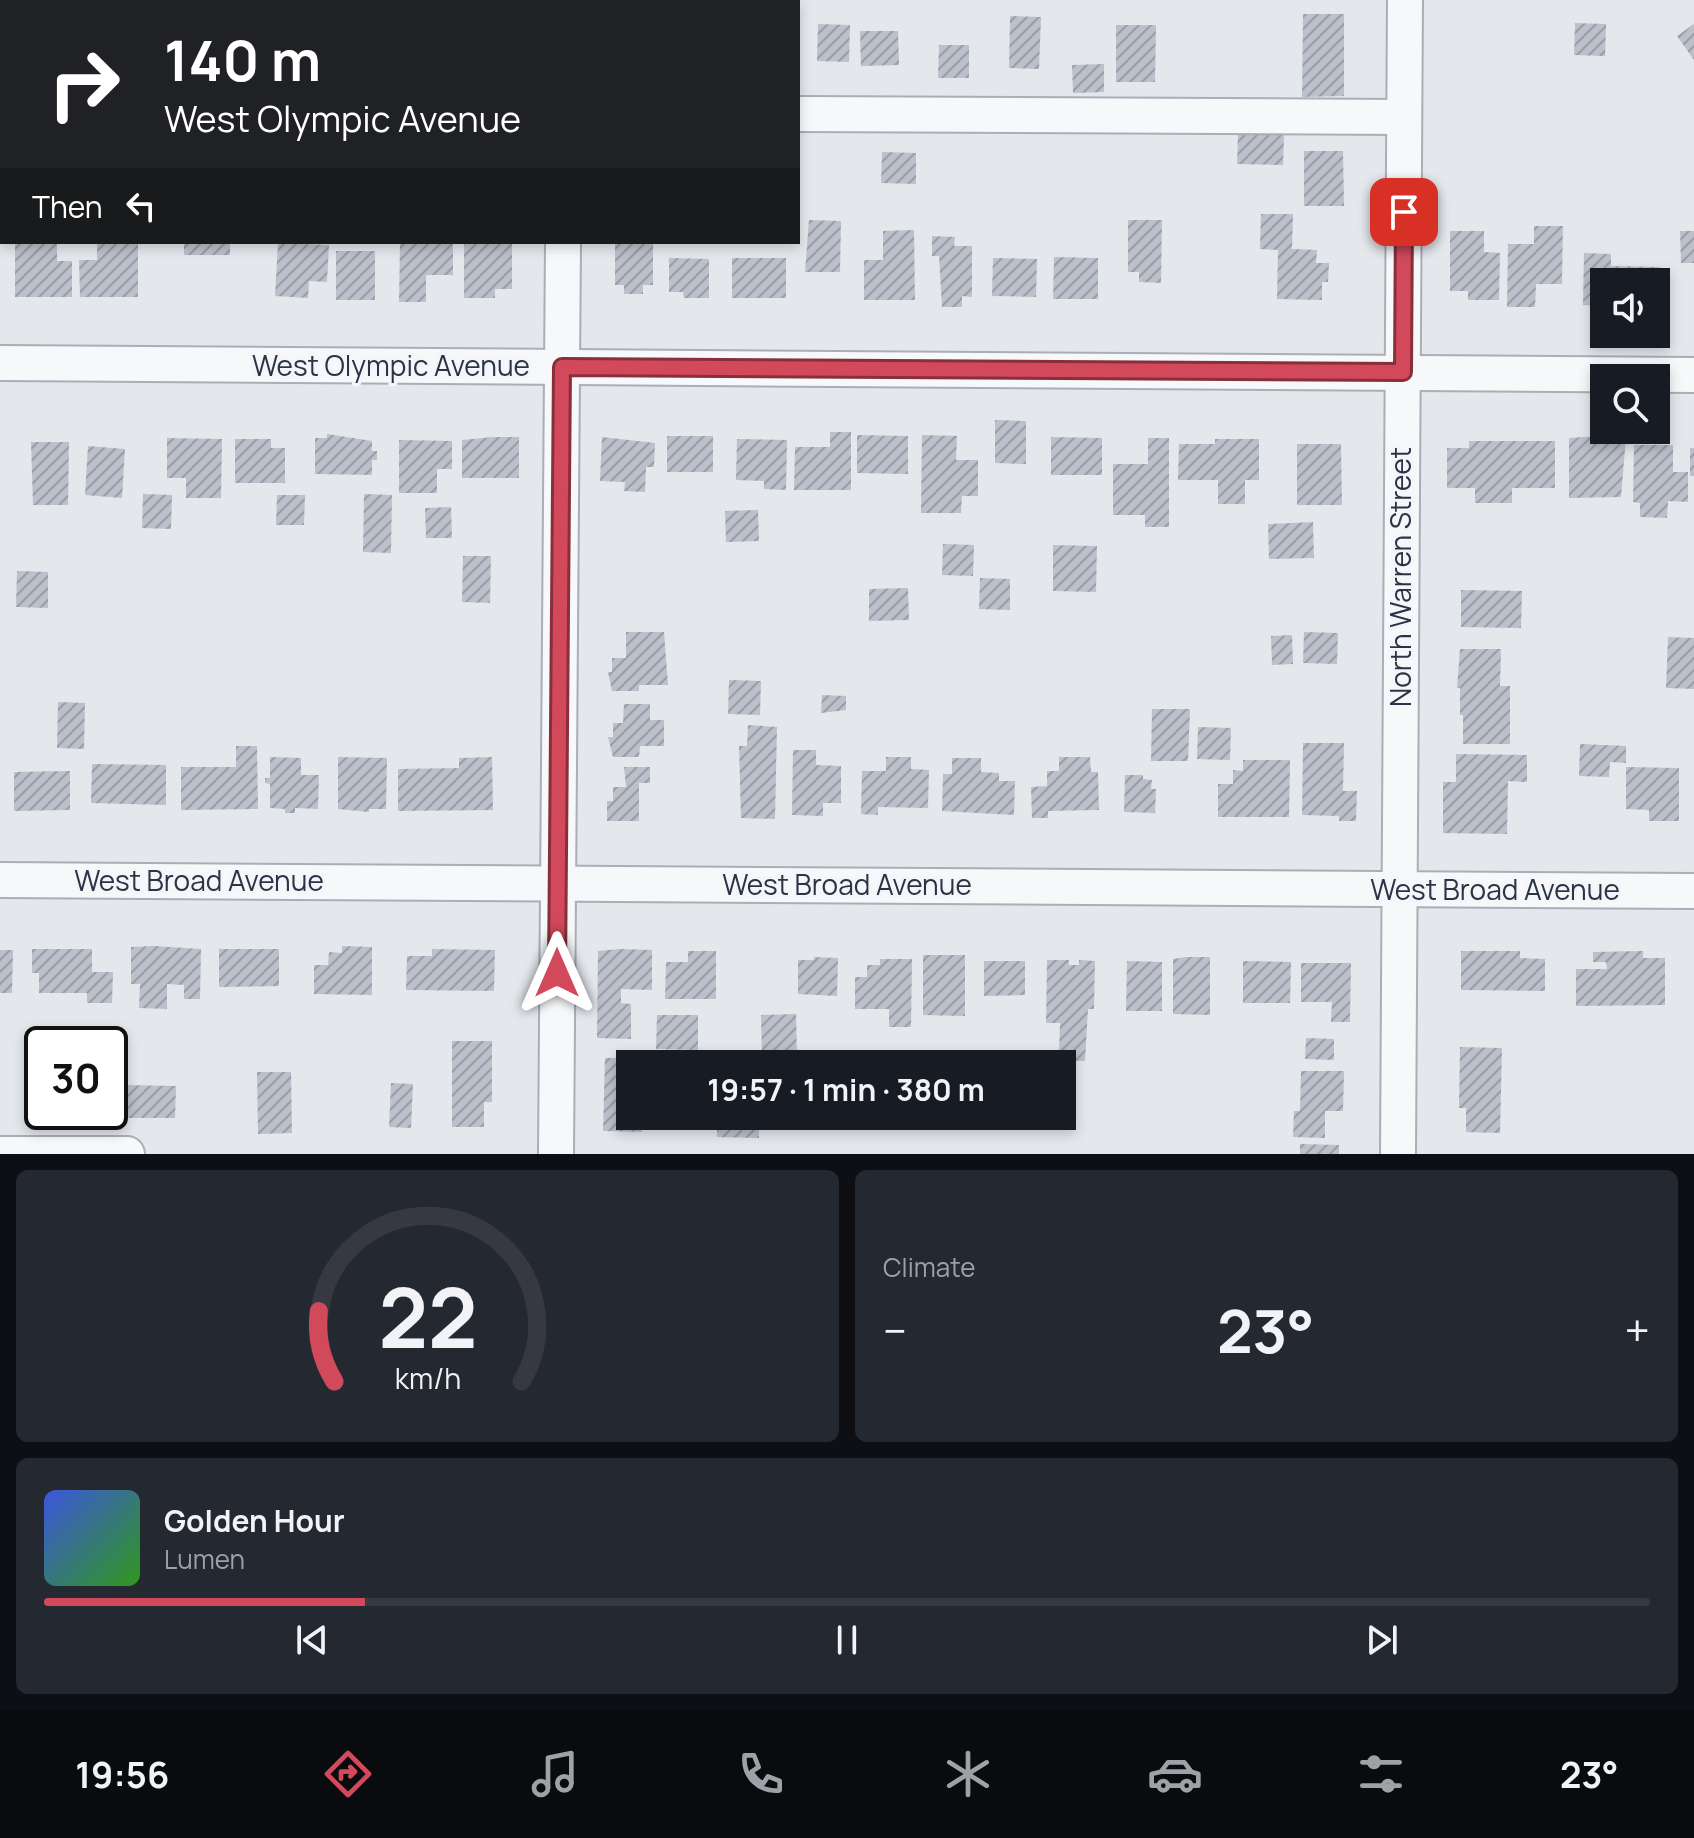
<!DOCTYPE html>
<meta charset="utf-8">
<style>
body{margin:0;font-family:Manrope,sans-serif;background:#242831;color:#f1f3f6;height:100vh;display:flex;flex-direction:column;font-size:30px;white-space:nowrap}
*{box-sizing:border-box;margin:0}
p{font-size:26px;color:#9ea1a6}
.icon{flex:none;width:44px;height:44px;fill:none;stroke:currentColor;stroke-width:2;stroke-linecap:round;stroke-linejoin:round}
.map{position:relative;height:1154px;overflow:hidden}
.panel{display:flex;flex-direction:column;gap:16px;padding:16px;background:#0d0f14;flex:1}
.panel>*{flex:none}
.banner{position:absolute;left:0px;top:0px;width:800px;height:244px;box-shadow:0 4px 12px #0003;background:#202124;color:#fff;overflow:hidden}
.fabs{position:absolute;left:1590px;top:268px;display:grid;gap:16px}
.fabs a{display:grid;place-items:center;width:80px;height:80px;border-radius:0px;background:#171b24;box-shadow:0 4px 12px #0003;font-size:40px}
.speed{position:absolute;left:24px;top:1026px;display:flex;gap:16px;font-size:40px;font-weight:700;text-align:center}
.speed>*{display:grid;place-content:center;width:104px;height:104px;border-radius:50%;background:#171b24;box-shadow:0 4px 12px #0003;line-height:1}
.speed .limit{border:4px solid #111;border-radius:12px;background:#fff;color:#111}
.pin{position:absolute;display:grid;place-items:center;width:68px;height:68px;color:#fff;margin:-34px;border-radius:16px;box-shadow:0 4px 12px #0006}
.me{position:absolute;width:88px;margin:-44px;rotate:0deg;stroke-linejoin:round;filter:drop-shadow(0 0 6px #0008)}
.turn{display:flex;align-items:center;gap:28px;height:168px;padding:0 32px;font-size:36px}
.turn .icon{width:104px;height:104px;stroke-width:2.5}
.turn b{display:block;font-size:56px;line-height:68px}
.then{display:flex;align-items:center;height:76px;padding:0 32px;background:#0003;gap:16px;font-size:30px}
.big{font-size:60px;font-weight:700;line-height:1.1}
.panel .card{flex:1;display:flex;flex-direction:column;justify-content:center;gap:12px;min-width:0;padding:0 28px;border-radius:12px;background:#242831}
.panel .dial{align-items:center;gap:0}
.dial svg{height:208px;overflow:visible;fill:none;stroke:#363941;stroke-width:7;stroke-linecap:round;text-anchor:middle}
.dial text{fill:#f1f3f6;stroke:none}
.song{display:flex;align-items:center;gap:24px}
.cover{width:96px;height:96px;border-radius:12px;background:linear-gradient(135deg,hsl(230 70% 55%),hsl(110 70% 35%))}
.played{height:8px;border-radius:4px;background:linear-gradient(90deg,#d1495b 20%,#363941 20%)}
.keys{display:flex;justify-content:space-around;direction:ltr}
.heat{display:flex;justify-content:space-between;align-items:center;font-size:44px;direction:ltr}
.panel .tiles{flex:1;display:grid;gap:16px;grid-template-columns:1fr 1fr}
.card:last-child{grid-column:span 2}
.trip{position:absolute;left:616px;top:1050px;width:460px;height:80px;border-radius:0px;background:#171b24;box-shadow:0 4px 12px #0003;font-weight:700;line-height:80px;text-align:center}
.menu{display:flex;height:128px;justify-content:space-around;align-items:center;background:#090b0e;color:#9ea1a6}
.menu .icon{width:56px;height:56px}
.menu .active{color:#d1495b}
.menu b{font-size:36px;color:#f1f3f6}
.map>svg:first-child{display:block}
.building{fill:url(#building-hatch)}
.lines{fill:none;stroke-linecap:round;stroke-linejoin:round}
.minor-casing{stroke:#a9aeb7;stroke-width:38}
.minor{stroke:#f7f8fa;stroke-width:34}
.route-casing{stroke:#882f3b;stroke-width:20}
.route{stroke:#d1495b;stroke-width:14}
.labels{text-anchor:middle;stroke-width:7;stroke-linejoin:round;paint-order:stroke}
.street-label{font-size:28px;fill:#2b3445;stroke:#f4f6f9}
</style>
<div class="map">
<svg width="1694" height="1154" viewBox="0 0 1694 1154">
<defs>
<pattern id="building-hatch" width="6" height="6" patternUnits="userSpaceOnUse" patternTransform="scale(2)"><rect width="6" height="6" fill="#bbc0ca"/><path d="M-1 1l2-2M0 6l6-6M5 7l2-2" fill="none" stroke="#989da6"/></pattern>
</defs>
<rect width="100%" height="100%" fill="#e4e7ec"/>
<g class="building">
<polygon points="1303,14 1344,14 1344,96 1302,97"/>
<polygon points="1010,16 1041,17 1039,69 1009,68"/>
<polygon points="1575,23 1606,24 1605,56 1574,55"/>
<polygon points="818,24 850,25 849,62 817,61"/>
<polygon points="1694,24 1694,60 1677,36"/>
<polygon points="1116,25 1156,25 1155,82 1116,82"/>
<polygon points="860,31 898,31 899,65 861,66"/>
<polygon points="939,45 969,45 969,78 938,78"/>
<polygon points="1104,64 1104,92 1073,93 1072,65"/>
<polygon points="1238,134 1284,135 1283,165 1237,164"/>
<polygon points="1304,151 1343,151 1344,206 1304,206"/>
<polygon points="882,152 916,153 916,184 881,183"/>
<polygon points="1261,214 1293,214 1292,249 1317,250 1316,263 1329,263 1328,282 1322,282 1322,300 1277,299 1278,250 1260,249"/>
<polygon points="809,220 841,221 840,272 805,272"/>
<polygon points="1128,220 1162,220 1161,283 1139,282 1139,272 1128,272"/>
<polygon points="1534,226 1563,226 1562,284 1536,284 1535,307 1507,307 1508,244 1534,244"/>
<polygon points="914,230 915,300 864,300 864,260 883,260 883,231"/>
<polygon points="1450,231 1484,231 1484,252 1500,253 1499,300 1468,300 1468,291 1450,291"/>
<polygon points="1680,231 1694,231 1694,263 1681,263"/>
<polygon points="932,236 955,237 954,246 972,246 972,297 962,296 962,307 942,307 939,256 932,256"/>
<polygon points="15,242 57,242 57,261 72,261 72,297 15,297"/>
<polygon points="97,242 138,242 138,297 80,297 79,260 97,260"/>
<rect x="184" y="242" width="46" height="13"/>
<polygon points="400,242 453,242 453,275 426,275 426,302 399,302"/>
<polygon points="464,242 512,242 512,289 495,289 495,298 464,298"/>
<polygon points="615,242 653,242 653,285 643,285 643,294 624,294 624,285 615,285"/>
<polygon points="278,243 329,245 327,282 309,281 308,298 275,296"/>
<rect x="336" y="251" width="39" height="49"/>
<polygon points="1584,253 1611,254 1611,266 1660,267 1660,301 1656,301 1656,282 1604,282 1604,306 1583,305"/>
<polygon points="1054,257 1098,258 1098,299 1053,299"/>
<polygon points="669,258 709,259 709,298 684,298 683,292 669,292"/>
<rect x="732" y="258" width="54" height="40"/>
<polygon points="993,258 1037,259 1036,297 992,296"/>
<polygon points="995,420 1026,421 1026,464 995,463"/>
<polygon points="830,432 851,432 851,490 794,490 795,447 830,447"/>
<polygon points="327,434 372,441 372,451 377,451 377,460 372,460 372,475 315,474 315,438 327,438"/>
<polygon points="857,435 908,436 908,474 857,473"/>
<polygon points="922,435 957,436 956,460 978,460 978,496 962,496 961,513 921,513"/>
<rect x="667" y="436" width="46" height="36"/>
<polygon points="1599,436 1626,437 1621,497 1569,498 1569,438"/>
<polygon points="493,437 519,437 519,478 462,478 462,440"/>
<polygon points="602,437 655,443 654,467 646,467 645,492 624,491 625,482 600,481"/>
<polygon points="1051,437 1102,438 1102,475 1051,475"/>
<polygon points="167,438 222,439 221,498 186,498 186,478 167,478"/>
<polygon points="1148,438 1169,438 1169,527 1145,527 1145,515 1113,515 1113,464 1148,464"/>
<polygon points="235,439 271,439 271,448 285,448 285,483 235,483"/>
<polygon points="737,439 787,440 786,490 764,489 764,481 736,480"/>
<polygon points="1215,439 1259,439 1259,480 1245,480 1245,504 1218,504 1218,480 1178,480 1179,444 1215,444"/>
<polygon points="399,440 452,441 452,469 437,469 437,493 399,493"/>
<polygon points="1469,441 1555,441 1555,488 1512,488 1512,503 1475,503 1475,488 1447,488 1447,448 1469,448"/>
<polygon points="31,442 69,442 68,505 33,505"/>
<polygon points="1297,444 1341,444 1342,505 1297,505"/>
<polygon points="1634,445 1673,445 1673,472 1688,472 1688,502 1668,501 1667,518 1640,517 1640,503 1633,502"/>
<polygon points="88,446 125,449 122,498 85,495"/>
<rect x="1690" y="448" width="4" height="28"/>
<polygon points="143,494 172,495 171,529 142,528"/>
<polygon points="364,494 392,495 391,553 363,552"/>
<polygon points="277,495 305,495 304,525 276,525"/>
<polygon points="451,507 452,538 426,538 425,508"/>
<polygon points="758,510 759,541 726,542 725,511"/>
<polygon points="1313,522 1314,558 1269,559 1268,524"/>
<polygon points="943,544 974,545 973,576 942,575"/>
<polygon points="1053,545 1097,546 1096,592 1053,591"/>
<polygon points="463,556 491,556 490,603 462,602"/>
<polygon points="17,571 48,572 48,608 16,607"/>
<polygon points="980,578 1010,579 1010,610 979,609"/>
<polygon points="908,588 909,620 869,621 869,589"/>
<polygon points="1461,590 1522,591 1521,628 1461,627"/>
<polygon points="626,632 664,632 668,685 639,685 639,691 612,691 608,672 612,672 612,658 626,658"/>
<polygon points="1304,632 1338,633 1337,664 1303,663"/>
<polygon points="1292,635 1293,664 1272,665 1271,636"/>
<polygon points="1668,637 1694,638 1694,689 1666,688"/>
<polygon points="1460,649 1501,649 1500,686 1510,686 1510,744 1463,744 1463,715 1460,715 1460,688 1457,688"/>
<polygon points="729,680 761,681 760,715 728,714"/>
<polygon points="822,695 846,696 846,710 821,713"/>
<polygon points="58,702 85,703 84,749 57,748"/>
<polygon points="624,704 650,704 650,720 664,720 664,746 640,746 639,757 613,757 608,737 613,737 613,723 623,723"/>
<polygon points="1152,709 1190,709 1188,761 1151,761"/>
<polygon points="748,725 777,727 775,819 741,818 739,746 747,746"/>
<polygon points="1198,727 1231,728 1230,760 1197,759"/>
<polygon points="1303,743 1344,743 1343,791 1357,791 1356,821 1339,821 1339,816 1302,815"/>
<polygon points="1580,744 1626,746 1626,763 1610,762 1609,777 1579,776"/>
<polygon points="236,746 257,746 258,809 181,810 181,767 236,767"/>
<polygon points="793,750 816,750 816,765 841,766 841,803 823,803 823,816 792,815"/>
<polygon points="1456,754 1527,755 1527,782 1508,781 1507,834 1443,833 1443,782 1456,782"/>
<polygon points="270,757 301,758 301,775 319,775 318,809 295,808 295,813 285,813 285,809 270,808 270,784 265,783 265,778 270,778"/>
<polygon points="338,757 387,758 386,809 369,809 369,812 338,809"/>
<polygon points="492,757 493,810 398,811 398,769 459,768 459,758"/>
<polygon points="886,757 911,757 911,769 929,770 928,808 878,807 878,815 861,814 862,771 886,771"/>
<polygon points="1059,757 1090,757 1091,772 1098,772 1099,810 1048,811 1048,818 1032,818 1031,787 1047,786 1047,771 1059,771"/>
<polygon points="952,758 981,758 981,772 999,773 999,781 1015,781 1014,815 942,811 943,774 952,774"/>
<polygon points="1243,760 1290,760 1289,817 1218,817 1218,784 1233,784 1233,770 1243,771"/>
<polygon points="92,764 166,765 166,805 91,803"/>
<polygon points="624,767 650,767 650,783 639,783 639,821 607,821 607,801 613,801 613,787 626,787"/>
<polygon points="1626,767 1679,768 1679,821 1649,821 1649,810 1626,809"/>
<polygon points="70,771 70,810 14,811 14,772"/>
<polygon points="1125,775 1143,775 1143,779 1152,780 1151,789 1156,789 1155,813 1124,812"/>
<polygon points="154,946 201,949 200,999 184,999 184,985 167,984 167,1009 139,1008 140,984 131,984 131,947"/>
<polygon points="342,946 372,947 372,995 314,994 314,965 328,965 329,952 342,953"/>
<polygon points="32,949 92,949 92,972 113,972 112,1003 87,1003 87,993 39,993 39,973 32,973"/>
<polygon points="219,949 279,949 279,986 219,987"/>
<polygon points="432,949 495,950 494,991 406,990 407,956 432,956"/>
<polygon points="620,949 652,950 652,990 621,989 621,1003 631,1004 631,1039 597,1038 598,951"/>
<polygon points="0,950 13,950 12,993 0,993"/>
<polygon points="688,951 716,951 716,999 665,999 666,962 688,962"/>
<polygon points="1461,951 1520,951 1520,958 1545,959 1545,991 1461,990"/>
<polygon points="1643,951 1643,958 1665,958 1665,1005 1576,1006 1576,969 1607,969 1606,962 1593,962 1593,952"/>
<polygon points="923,955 965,955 965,1016 923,1015"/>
<polygon points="814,957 838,958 837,996 798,994 798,960 814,960"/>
<polygon points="1186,957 1210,957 1210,1015 1173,1014 1173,959"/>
<polygon points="880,959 912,959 911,1027 889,1027 889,1009 855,1009 855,977 867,977 867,965 880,965"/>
<polygon points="1047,960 1069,960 1069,965 1079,965 1079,960 1095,961 1094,1009 1088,1009 1085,1061 1072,1061 1072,1053 1059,1053 1060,1023 1046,1023"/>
<polygon points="984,961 1025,961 1025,995 984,996"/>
<polygon points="1127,961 1162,962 1162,1011 1126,1011"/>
<polygon points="1243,961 1291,962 1290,1003 1243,1003"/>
<polygon points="1301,963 1351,963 1350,1022 1331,1022 1332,1002 1301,1002"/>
<polygon points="796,1014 797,1055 762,1056 761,1015"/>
<polygon points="657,1015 698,1015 698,1050 656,1049"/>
<polygon points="1306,1038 1334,1039 1334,1060 1305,1059"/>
<polygon points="452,1041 492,1041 492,1102 484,1102 484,1127 452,1127"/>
<polygon points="1460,1047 1502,1048 1500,1133 1466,1132 1466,1108 1459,1108"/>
<polygon points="605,1058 643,1058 643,1064 630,1064 630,1116 642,1116 642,1132 603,1131"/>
<polygon points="1301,1071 1344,1071 1343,1111 1325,1111 1325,1138 1293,1137 1294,1111 1300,1111"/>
<polygon points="257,1072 291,1072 292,1133 258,1134"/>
<polygon points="391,1083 413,1084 411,1128 389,1127"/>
<polygon points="124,1085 176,1086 175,1118 123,1118"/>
<polygon points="717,1116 759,1116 759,1138 717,1137"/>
<polygon points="1300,1144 1339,1145 1339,1154 1300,1154"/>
</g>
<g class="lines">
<defs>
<g id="minor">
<polyline points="564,0 564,2"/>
<polyline points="798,114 1404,117"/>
<polyline points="0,363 1694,375"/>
<polyline points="0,880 1694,891"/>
<polyline points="0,1154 127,1154"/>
<polyline points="556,1154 563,242"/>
<polyline points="1398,1154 1405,0"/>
</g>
</defs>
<use href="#minor" class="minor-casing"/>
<use href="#minor" class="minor"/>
</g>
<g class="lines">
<defs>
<polyline id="route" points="557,973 562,367 1403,372 1404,212"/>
</defs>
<use href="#route" class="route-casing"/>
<use href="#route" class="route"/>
</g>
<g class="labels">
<g class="street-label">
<text x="391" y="376">West Olympic Avenue</text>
<text transform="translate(1401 577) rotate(-90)" y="10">North Warren Street</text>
<text x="199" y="891">West Broad Avenue</text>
<text x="847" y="895">West Broad Avenue</text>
<text x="1495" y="900">West Broad Avenue</text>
</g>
</g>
</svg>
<div class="fabs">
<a><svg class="icon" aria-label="sound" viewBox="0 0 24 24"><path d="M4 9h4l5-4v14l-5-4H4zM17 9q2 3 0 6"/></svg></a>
<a><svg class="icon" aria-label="search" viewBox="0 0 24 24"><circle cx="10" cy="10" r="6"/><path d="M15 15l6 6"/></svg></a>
</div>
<div class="speed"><div class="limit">30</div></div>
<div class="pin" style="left:1404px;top:212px;background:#d93025"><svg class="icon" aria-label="arrive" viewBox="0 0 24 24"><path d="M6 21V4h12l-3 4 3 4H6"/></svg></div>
<svg class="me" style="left:557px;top:973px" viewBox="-20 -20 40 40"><path d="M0-17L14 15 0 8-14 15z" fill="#d1495b" stroke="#fff" stroke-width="4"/></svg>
<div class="trip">19:57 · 1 min · 380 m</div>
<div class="banner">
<div class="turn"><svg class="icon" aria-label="right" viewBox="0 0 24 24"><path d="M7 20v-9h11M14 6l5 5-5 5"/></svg><div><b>140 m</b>West Olympic Avenue</div></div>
<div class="then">Then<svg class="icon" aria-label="left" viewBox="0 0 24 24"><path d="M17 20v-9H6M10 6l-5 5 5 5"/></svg></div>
</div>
</div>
<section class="panel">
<div class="tiles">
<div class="card dial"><svg viewBox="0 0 100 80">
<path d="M14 69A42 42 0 1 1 86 69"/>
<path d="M14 69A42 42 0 0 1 8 42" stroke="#d1495b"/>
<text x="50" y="56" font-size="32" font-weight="700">22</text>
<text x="50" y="72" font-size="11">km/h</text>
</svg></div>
<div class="card"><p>Climate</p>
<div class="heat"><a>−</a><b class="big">23°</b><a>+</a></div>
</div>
<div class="card">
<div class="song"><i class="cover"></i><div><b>Golden Hour</b><p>Lumen</p></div></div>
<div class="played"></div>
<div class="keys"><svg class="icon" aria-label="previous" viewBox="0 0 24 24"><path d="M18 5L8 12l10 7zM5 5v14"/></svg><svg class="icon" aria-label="pause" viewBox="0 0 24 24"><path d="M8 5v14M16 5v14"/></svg><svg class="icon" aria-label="next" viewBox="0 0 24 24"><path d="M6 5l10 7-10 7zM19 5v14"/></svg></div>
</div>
</div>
</section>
<nav class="menu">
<b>19:56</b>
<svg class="icon active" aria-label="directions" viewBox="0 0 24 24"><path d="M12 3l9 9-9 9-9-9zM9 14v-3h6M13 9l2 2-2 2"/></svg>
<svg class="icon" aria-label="music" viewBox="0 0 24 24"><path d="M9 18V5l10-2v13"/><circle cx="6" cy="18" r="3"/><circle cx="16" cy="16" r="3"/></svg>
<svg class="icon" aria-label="phone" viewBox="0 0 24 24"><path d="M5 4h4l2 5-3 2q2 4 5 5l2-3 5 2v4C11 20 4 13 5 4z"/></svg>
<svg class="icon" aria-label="climate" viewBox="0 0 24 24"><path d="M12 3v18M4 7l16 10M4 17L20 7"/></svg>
<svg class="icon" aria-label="car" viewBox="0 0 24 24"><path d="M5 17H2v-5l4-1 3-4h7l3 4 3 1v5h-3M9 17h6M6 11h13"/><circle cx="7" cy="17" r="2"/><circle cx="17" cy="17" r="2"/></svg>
<svg class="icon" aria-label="filters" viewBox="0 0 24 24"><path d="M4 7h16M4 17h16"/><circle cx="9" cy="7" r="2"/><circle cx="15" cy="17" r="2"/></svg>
<b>23°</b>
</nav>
